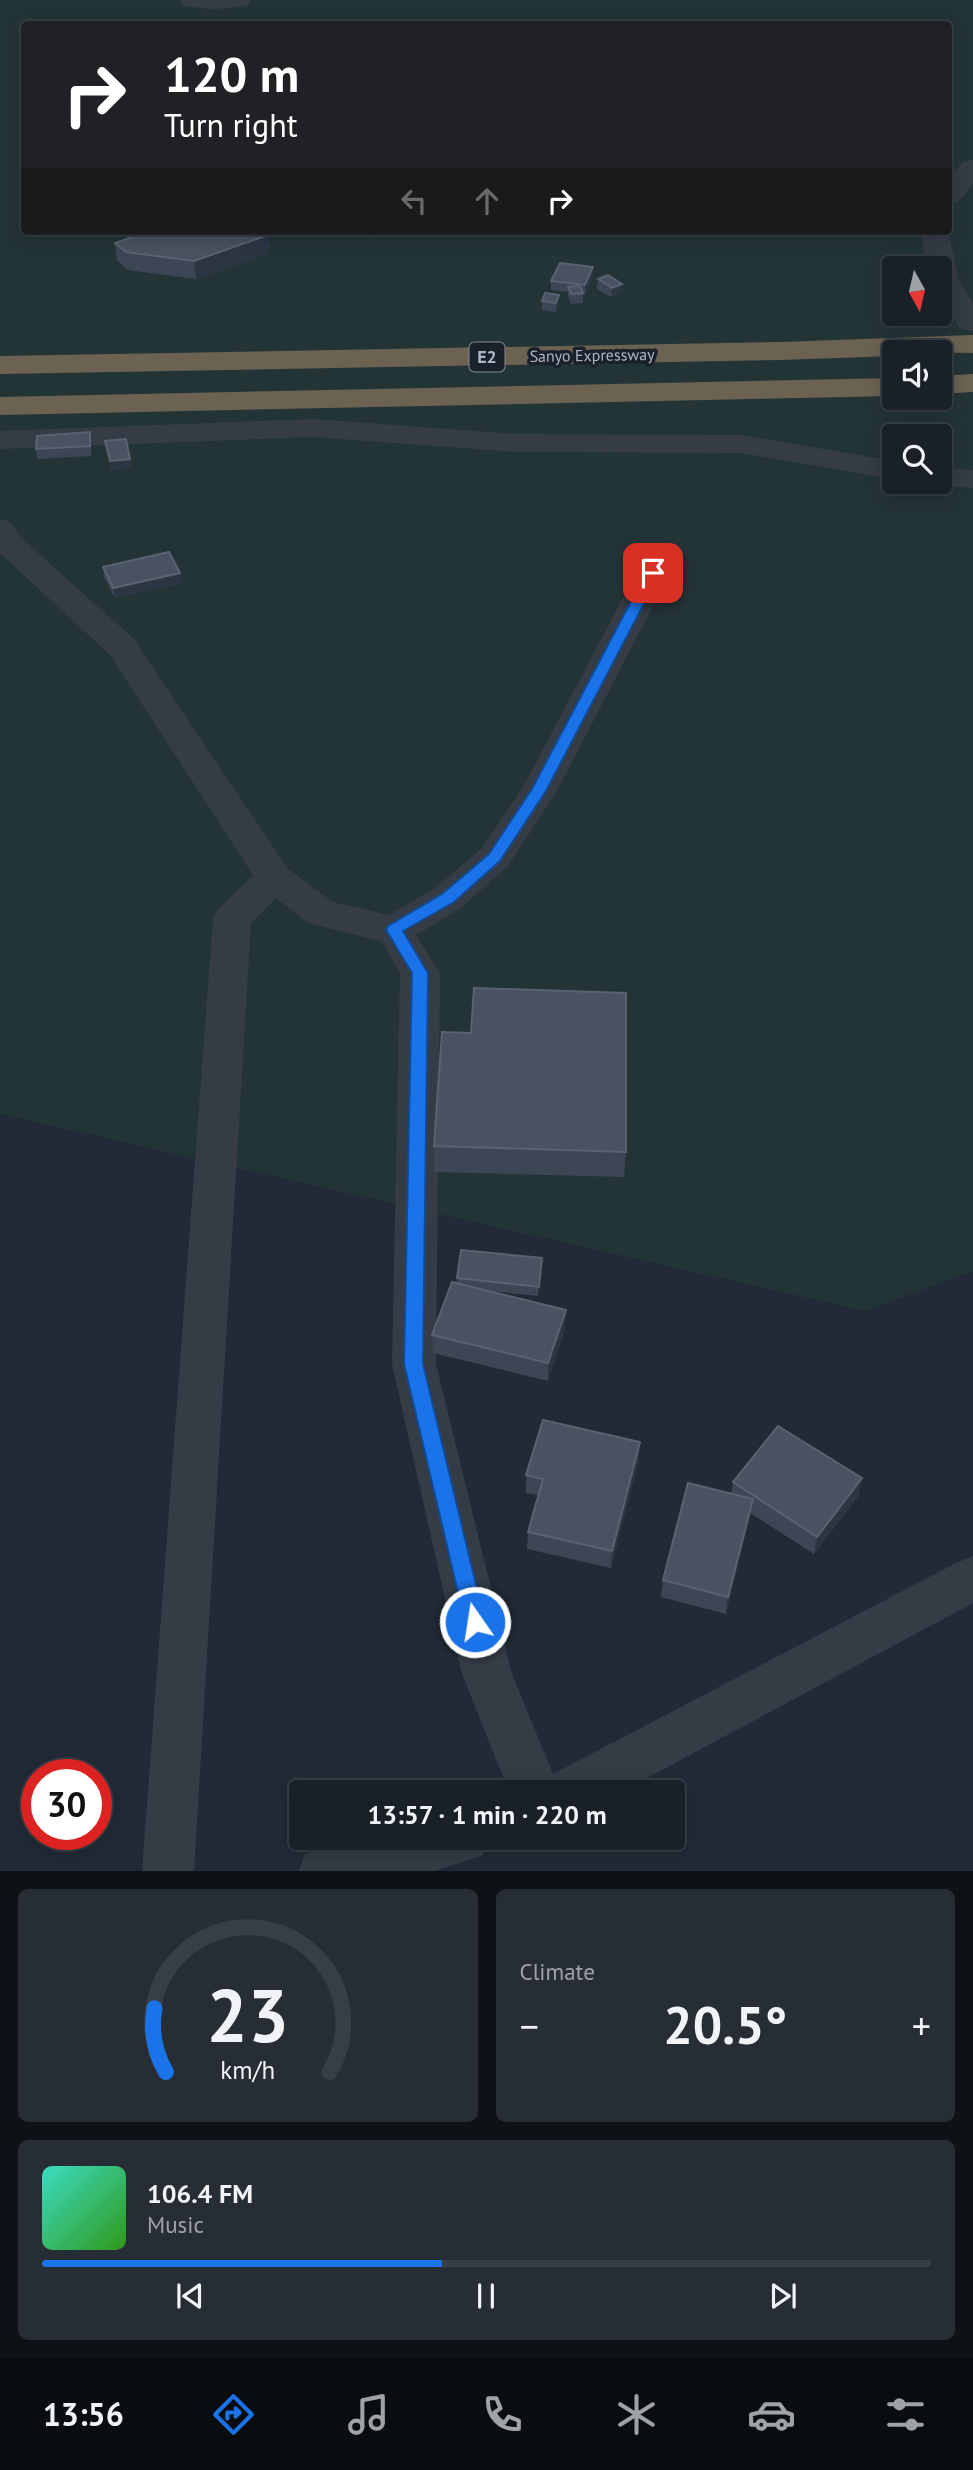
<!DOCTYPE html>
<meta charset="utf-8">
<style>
body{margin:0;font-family:"PT Sans",sans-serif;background:#262d34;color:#f1f3f6;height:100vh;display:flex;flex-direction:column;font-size:26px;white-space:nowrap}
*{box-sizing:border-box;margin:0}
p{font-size:23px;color:#9fa3a8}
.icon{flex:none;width:38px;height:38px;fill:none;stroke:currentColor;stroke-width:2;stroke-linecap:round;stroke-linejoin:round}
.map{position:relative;height:1871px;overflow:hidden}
.panel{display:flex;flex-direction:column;gap:18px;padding:18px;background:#0e1216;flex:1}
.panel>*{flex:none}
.hud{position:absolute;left:21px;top:21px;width:931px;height:214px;border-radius:7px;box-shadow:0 4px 18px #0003,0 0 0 2px #373e45;background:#202124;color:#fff;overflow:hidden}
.needle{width:46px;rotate:172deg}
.fabs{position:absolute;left:882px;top:256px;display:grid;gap:14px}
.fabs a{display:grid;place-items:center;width:70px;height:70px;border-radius:7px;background:#192028;box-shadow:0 4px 18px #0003,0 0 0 2px #373e45;font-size:35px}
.speed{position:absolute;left:21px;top:1759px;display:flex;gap:14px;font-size:35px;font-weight:700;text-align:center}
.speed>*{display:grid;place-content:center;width:91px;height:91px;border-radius:50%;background:#192028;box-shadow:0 4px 18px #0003,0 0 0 2px #373e45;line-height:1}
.speed .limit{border:10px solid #d22;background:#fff;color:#111}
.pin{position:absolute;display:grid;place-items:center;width:60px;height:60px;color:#fff;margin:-30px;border-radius:14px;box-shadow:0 4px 10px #0006}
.me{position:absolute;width:77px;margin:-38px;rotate:347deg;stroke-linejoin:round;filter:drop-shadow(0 0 5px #0008)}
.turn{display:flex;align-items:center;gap:24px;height:147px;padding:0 28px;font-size:32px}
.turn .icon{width:91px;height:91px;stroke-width:2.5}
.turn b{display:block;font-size:49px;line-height:60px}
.lanes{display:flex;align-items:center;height:66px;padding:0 28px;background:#0003;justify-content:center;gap:35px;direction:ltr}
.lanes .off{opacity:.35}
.big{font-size:52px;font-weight:800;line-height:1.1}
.panel .card{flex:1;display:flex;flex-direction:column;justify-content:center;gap:10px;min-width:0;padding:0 24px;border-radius:10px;background:#262d34}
.panel .dial{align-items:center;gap:0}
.dial svg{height:182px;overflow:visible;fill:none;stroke:#373e45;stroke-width:7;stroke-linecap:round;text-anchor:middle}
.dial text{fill:#f1f3f6;stroke:none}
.song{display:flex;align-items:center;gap:21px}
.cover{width:84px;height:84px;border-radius:10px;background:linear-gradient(135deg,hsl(170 70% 55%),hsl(110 70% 35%))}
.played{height:7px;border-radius:4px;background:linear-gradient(90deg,#1a73e8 45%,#373e45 45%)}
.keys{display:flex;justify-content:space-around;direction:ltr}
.heat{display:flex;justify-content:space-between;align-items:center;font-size:38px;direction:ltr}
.panel .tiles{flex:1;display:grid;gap:18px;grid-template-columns:1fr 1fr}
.card:last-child{grid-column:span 2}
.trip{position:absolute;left:289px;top:1780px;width:396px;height:70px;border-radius:7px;background:#192028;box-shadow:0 4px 18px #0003,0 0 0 2px #373e45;font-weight:800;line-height:70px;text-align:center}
.tabs{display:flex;height:112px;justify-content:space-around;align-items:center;background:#0a0d10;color:#9fa3a8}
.tabs .icon{width:49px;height:49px}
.tabs .selected{color:#1a73e8}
.tabs b{font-size:32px;color:#f1f3f6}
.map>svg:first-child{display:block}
.green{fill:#233437;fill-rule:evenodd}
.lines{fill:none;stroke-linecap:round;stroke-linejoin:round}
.minor{fill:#353c46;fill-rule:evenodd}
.highway{fill:#6c6252;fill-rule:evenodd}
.wall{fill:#3d4654}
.shaded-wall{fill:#2c3643}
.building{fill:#495260;stroke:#596270;stroke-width:2}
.route{fill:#1a73e8;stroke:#114b97;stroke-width:2}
.labels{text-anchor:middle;stroke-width:7;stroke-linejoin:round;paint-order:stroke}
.far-street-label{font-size:16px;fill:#afb6c3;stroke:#1a212b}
.shield{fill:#1a212b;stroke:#828995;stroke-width:2}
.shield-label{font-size:18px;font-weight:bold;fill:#afb6c3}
</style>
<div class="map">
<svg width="973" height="1872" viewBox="0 0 973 1872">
<rect width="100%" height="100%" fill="#212a36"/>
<path class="green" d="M0,0H973V1271L865,1311L0,1114ZM24,24H948V231H24ZM894,268H940V313H894ZM894,352H940V397H894ZM894,436H940V481H894Z"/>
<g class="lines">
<g class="minor">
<path d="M180,0H251L248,5C229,10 202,10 183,5Z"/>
<polygon points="973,160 973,184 958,202 948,204 948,179 963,162"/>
<polygon points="920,231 948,231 959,280 973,303 973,331 960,329 940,296 940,268 928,268"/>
<polygon points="313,419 516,434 741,435 894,461 894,479 741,453 516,452 313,437 0,449 0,431"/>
<polygon points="940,469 973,470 973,488 929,485 926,481 940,481"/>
<polygon points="0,519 11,522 20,537 134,639 287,868 333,902 389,915 435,888 482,848 523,787 636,573 641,566 653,563 665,566 670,573 557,791 508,866 461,908 416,935 440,973 436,1364 512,1674 553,1774 956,1563 973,1556 973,1603 621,1792 509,1792 462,1674 392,1364 400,973 381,941 308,923 276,898 251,923 194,1872 142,1872 213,919 218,909 253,875 110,655 0,553"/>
<polygon points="360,1838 490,1838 482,1856 431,1872 298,1872 305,1854"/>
</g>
<g class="highway">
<polygon points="973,335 973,353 894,352 894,356 781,360 0,374 0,356 781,342"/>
<polygon points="973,374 973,392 940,394 940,376"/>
<polygon points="894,378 894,396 0,415 0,397"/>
</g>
</g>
<g class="wall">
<polygon points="355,231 384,231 373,238"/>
<polygon points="268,235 269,253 196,279 128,270 117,260 115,243"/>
<polygon points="593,267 593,276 585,295 583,294 583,303 571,304 568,296 568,292 551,290 551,281"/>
<polygon points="598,279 622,284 621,293 611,297 597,289"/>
<polygon points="559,295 559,304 556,312 542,310 542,301"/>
<polygon points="90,432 91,442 91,456 37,459 36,449"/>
<polygon points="103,567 181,583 115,598 104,577"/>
<polygon points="471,1033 626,1152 624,1177 434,1172 434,1146"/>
<polygon points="542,1258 538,1296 490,1291 565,1328 548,1381 433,1353 432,1335 457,1283 457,1278"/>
<polygon points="639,1460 611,1568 527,1549 528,1532 538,1495 526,1493 526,1475"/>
<polygon points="733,1482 859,1495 814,1554 750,1513 726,1614 661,1597 663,1580 731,1494"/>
</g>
<g class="shaded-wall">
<polygon points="373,231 384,231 373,238"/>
<polygon points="268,235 269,253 196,279 194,261"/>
<polygon points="593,267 593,276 585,295 585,285"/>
<polygon points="622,284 621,293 611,297 612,288"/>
<polygon points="559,295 559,304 556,312 556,303"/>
<polygon points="130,459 132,468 111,471 110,461"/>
<polygon points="180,573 181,583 115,598 113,588"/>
<polygon points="566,1310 565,1328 548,1381 548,1363"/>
<polygon points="640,1442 639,1460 611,1568 612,1551"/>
<polygon points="862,1478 859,1495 814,1554 817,1537"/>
<polygon points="753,1499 750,1516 726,1614 728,1597"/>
</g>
<g class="building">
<polygon points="149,231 263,231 268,235 194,261 126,252 115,243"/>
<polygon points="560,263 593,267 585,285 551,281"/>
<polygon points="608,275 622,284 612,288 598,279"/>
<polygon points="580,286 583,293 571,294 568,287"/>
<polygon points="545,293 559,295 556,303 542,301"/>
<polygon points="90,432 90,446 36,449 37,436"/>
<polygon points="126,439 130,459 110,461 105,441"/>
<polygon points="169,552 180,573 113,588 103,567"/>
<polygon points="474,988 626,993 626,1152 434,1146 442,1032 471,1033"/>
<polygon points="461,1250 542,1258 539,1287 457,1278"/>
<polygon points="452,1282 566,1310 548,1363 432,1335"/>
<polygon points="543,1420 640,1442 612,1551 528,1532 543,1479 526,1475"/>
<polygon points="778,1426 862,1478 817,1537 733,1482"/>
<polygon points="688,1483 753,1499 728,1597 663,1580"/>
</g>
<polygon class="route" points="653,569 660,573 546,791 500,861 454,902 403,931 428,973 423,1364 485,1622 482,1629 475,1631 468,1629 465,1622 404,1364 412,973 386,930 388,926 442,894 489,854 532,789 646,573"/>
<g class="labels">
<g class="far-street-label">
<text transform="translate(592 355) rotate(-1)" y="6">Sanyo Expressway</text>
</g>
<rect class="shield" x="469.5" y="342.5" width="35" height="29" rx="5"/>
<g class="shield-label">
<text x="487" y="363">E2</text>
</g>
</g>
</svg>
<div class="fabs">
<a><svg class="needle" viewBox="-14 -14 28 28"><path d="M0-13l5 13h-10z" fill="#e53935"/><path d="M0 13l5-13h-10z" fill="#9fa3a8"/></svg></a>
<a><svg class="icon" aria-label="sound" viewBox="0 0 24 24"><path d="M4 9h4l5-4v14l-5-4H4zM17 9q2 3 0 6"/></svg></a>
<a><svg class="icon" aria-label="search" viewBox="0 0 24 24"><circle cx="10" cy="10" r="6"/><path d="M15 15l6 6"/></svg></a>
</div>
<div class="speed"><div class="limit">30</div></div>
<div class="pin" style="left:653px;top:573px;background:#d93025"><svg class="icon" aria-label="arrive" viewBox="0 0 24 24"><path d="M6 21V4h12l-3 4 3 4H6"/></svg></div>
<svg class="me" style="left:475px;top:1622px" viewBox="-20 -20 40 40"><circle r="17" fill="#1a73e8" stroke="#fff" stroke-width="3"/><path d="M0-11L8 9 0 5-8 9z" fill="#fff"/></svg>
<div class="trip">13:57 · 1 min · 220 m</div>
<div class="hud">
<div class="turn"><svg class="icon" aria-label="right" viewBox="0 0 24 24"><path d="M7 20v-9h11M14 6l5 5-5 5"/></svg><div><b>120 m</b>Turn right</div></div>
<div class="lanes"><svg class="icon off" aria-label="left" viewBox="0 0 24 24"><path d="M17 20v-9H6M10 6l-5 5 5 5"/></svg><svg class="icon off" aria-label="ahead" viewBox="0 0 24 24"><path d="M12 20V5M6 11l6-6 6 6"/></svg><svg class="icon" aria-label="right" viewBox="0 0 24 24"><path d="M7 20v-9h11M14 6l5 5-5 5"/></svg></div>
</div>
</div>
<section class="panel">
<div class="tiles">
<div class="card dial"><svg viewBox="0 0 100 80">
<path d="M14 69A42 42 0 1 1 86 69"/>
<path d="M14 69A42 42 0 0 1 9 41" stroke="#1a73e8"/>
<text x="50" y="56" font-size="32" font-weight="700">23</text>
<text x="50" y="72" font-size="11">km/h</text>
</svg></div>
<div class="card"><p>Climate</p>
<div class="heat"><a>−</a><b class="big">20.5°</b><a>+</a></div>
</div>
<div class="card">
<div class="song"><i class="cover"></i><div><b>106.4 FM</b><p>Music</p></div></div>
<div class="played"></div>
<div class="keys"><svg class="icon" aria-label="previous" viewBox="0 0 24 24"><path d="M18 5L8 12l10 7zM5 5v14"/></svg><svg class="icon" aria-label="pause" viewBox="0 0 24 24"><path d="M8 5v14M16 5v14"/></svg><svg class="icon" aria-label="next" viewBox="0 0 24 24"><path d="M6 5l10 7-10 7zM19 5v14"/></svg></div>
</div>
</div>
</section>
<nav class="tabs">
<b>13:56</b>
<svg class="icon selected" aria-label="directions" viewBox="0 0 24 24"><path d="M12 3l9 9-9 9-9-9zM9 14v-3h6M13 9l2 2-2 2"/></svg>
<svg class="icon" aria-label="music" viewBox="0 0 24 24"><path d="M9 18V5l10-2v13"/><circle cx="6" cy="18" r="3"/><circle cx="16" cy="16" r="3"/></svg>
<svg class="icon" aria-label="phone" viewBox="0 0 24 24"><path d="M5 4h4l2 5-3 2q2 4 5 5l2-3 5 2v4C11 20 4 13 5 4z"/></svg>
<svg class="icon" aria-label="climate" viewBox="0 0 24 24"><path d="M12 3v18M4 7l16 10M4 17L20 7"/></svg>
<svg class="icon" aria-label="car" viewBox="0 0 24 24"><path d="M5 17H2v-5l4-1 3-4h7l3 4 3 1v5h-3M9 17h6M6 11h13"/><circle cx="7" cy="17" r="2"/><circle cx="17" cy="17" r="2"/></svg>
<svg class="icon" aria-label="filters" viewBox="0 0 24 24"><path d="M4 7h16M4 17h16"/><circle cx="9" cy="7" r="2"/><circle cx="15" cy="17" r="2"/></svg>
</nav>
